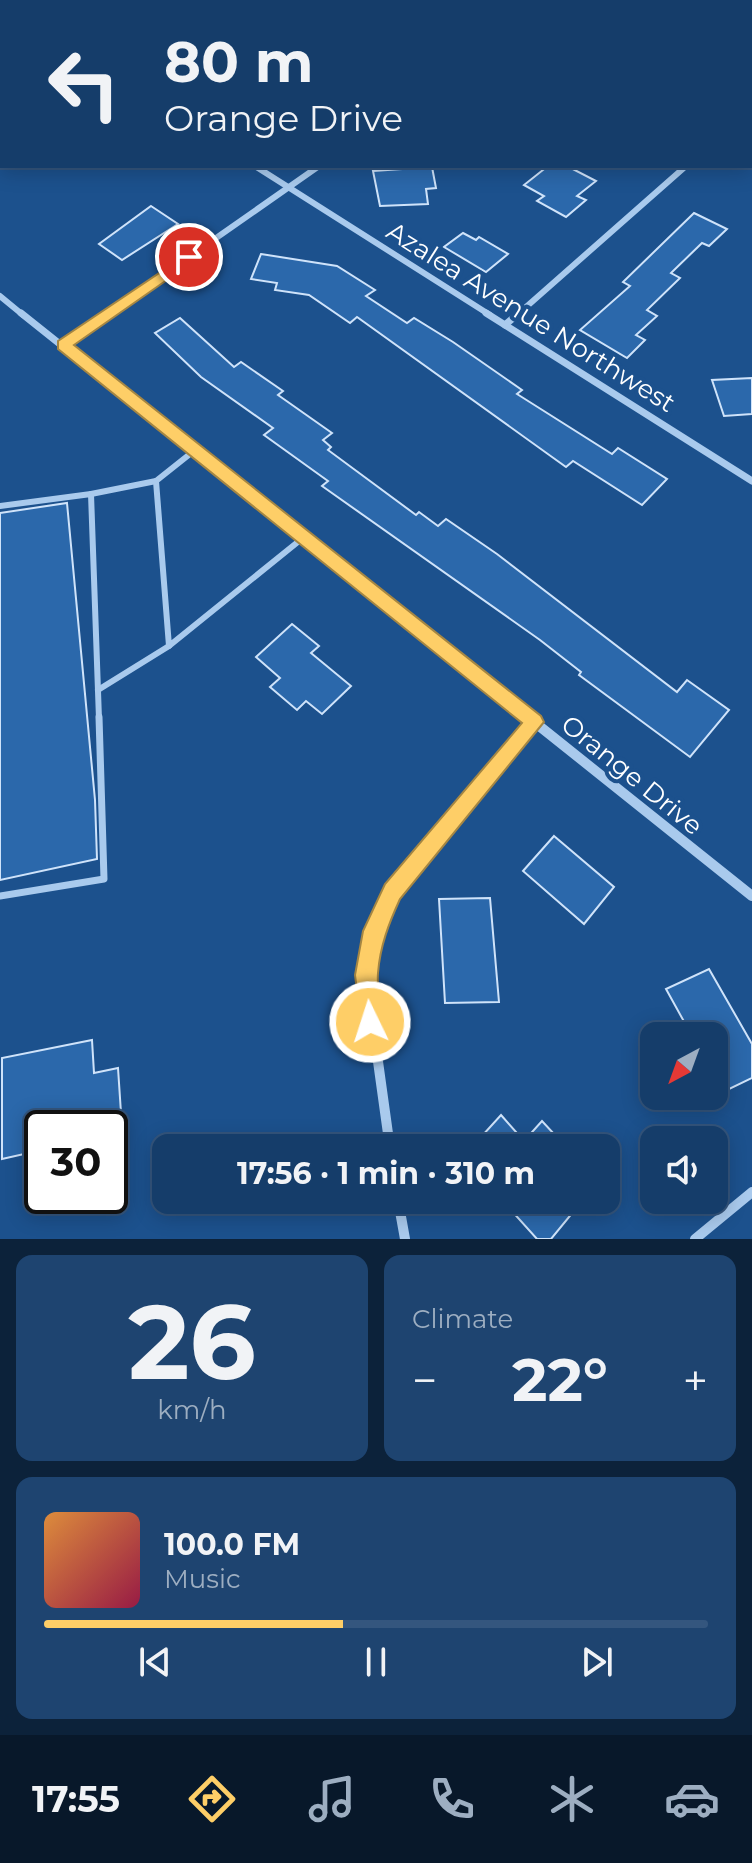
<!DOCTYPE html>
<meta charset="utf-8">
<style>
body{margin:0;font-family:Montserrat,sans-serif;background:#1e4470;color:#f1f3f6;height:100vh;display:flex;flex-direction:column;font-size:30px;white-space:nowrap}
*{box-sizing:border-box;margin:0}
p{font-size:26px;color:#9daec1}
.icon{flex:none;width:44px;height:44px;fill:none;stroke:currentColor;stroke-width:2;stroke-linecap:round;stroke-linejoin:round}
.map{position:relative;height:1239px;overflow:hidden}
.details{display:flex;flex-direction:column;gap:16px;padding:16px;background:#0c223a;flex:1}
.details>*{flex:none}
.guide{position:absolute;left:0px;top:0px;width:752px;height:168px;box-shadow:0 4px 20px #0003,0 0 0 2px #34567e;background:#153d6a;color:#f1f3f6;overflow:hidden}
.needle{width:52px;rotate:221deg}
.buttons{position:absolute;left:640px;top:1022px;display:grid;gap:16px}
.buttons a{display:grid;place-items:center;width:88px;height:88px;border-radius:16px;background:#153d6a;box-shadow:0 4px 20px #0003,0 0 0 2px #34567e;font-size:40px}
.speed{position:absolute;left:24px;top:1110px;display:flex;gap:16px;font-size:40px;font-weight:700;text-align:center}
.speed>*{display:grid;place-content:center;width:104px;height:104px;border-radius:50%;background:#153d6a;box-shadow:0 4px 20px #0003,0 0 0 2px #34567e;line-height:1}
.speed .limit{border:4px solid #111;border-radius:12px;background:#fff;color:#111}
.pin{position:absolute;display:grid;place-items:center;width:68px;height:68px;color:#fff;margin:-34px;border:4px solid #fff;border-radius:50%;box-shadow:0 2px 8px #0007}
.me{position:absolute;width:88px;margin:-44px;rotate:356deg;stroke-linejoin:round;filter:drop-shadow(0 0 6px #0008)}
.turn{display:flex;align-items:center;gap:28px;height:168px;padding:0 32px;font-size:36px}
.turn .icon{width:104px;height:104px;stroke-width:2.5}
.turn b{display:block;font-size:56px;line-height:68px}
.big{font-size:60px;font-weight:700;line-height:1.1}
.details .card{flex:1;display:flex;flex-direction:column;justify-content:center;gap:12px;min-width:0;padding:0 28px;border-radius:16px;background:#1e4470}
.details .dial{align-items:center;gap:0}
.dial b{font-size:104px;line-height:1}
.song{display:flex;align-items:center;gap:24px}
.cover{width:96px;height:96px;border-radius:12px;background:linear-gradient(135deg,hsl(30 70% 55%),hsl(340 70% 35%))}
.played{height:8px;border-radius:4px;background:linear-gradient(90deg,#fece67 45%,#34567e 45%)}
.keys{display:flex;justify-content:space-around;direction:ltr}
.heat{display:flex;justify-content:space-between;align-items:center;font-size:44px;direction:ltr}
.details .tiles{flex:1;display:grid;gap:16px;grid-template-columns:1fr 1fr}
.card:last-child{grid-column:span 2}
.trip{position:absolute;left:152px;top:1134px;width:468px;height:80px;border-radius:16px;background:#153d6a;box-shadow:0 4px 20px #0003,0 0 0 2px #34567e;font-weight:700;line-height:80px;text-align:center}
.menu{display:flex;height:128px;justify-content:space-around;align-items:center;background:#08182a;color:#9daec1}
.menu .icon{width:56px;height:56px}
.menu .current{color:#fece67}
.menu b{font-size:36px;color:#f1f3f6}
.map>svg:first-child{display:block}
.building{fill:#2b68ab;stroke:#cfe3fa;stroke-width:2}
.lines{fill:none;stroke-linecap:round;stroke-linejoin:round}
.service-far2{stroke:#a9caed;stroke-width:4}
.service-far1{stroke:#a9caed;stroke-width:6}
.service{stroke:#a9caed;stroke-width:7}
.minor-far2{stroke:#a9caed;stroke-width:6}
.minor-far1{stroke:#a9caed;stroke-width:7}
.minor{stroke:#a9caed;stroke-width:10}
.route{fill:#fece67;stroke:#a58643;stroke-width:2}
.labels{text-anchor:middle;stroke-width:8;stroke-linejoin:round;paint-order:stroke}
.street-label{font-size:26px;fill:#fff;stroke:#1c518d}
</style>
<div class="map">
<svg width="752" height="1239" viewBox="0 0 752 1239">
<rect width="100%" height="100%" fill="#1c518d"/>
<g class="building">
<polygon points="548,166 567,166 596,181 577,196 586,200 566,217 537,201 544,196 524,185"/>
<polygon points="432,167 436,188 426,189 428,204 380,206 373,171"/>
<polygon points="151,206 178,224 122,260 99,244"/>
<polygon points="694,213 727,229 709,246 702,243 671,273 680,278 647,310 657,316 636,335 645,340 627,358 580,330 630,286 623,282"/>
<polygon points="463,233 476,240 479,237 508,254 486,272 444,247"/>
<polygon points="261,254 337,266 375,290 366,296 407,323 414,318 453,342 522,390 517,394 612,454 618,448 667,479 642,505 573,461 566,467 357,317 350,323 309,295 275,290 277,283 251,279"/>
<polygon points="180,318 234,367 241,362 283,391 278,395 332,433 323,440 331,447 328,450 416,515 419,512 438,526 446,519 497,554 677,692 687,680 729,710 690,757 579,675 581,672 540,640 322,486 328,481 264,435 273,428 201,377 155,333"/>
<polygon points="752,378 752,414 724,416 712,380"/>
<polygon points="67,503 95,800 97,859 0,880 0,513"/>
<polygon points="292,624 319,646 311,653 351,686 322,714 306,701 297,710 270,687 280,678 256,657"/>
<polygon points="554,836 614,887 584,924 523,871"/>
<polygon points="490,898 499,1002 445,1003 439,899"/>
<polygon points="709,969 752,1044 752,1078 723,1092 714,1076 714,1036 692,1036 666,989"/>
<polygon points="92,1040 94,1073 118,1068 122,1128 42,1128 42,1150 2,1159 2,1058"/>
<polygon points="501,1115 524,1141 542,1121 567,1148 471,1148"/>
<polygon points="502,1200 583,1200 551,1239 537,1239"/>
</g>
<g class="lines">
<polyline class="service-far2" points="177,2 181,0"/>
<g class="service-far1">
<polyline points="195,450 156,481 169,646 304,537"/>
<polyline points="91,494 156,481"/>
<polyline points="0,506 91,494 99,719"/>
<polyline points="98,690 169,646"/>
</g>
<polyline class="service" points="0,896 104,879 99,717"/>
<g class="minor-far2">
<polyline points="236,2 240,0"/>
<polyline points="255,166 490,315"/>
<polyline points="0,296 23,315"/>
<polyline points="106,315 319,166"/>
<polyline points="517,315 686,166"/>
</g>
<g class="minor-far1">
<polyline points="21,313 530,719"/>
<polyline points="486,313 752,481"/>
<polyline points="505,325 519,313"/>
<polyline points="63,345 109,313"/>
</g>
<g class="minor">
<polyline points="528,717 752,896"/>
<polyline points="390,1148 366,975 374,931 392,892 535,722"/>
<polyline points="398,1200 405,1239"/>
<polyline points="695,1239 752,1192"/>
</g>
</g>
<path class="route" d="M189,253L194,254V261L74,345L541,716L544,722L400,899C389,923 380,946 378,973C376,992 385,1013 378,1030L370,1034L362,1030L355,975L363,931L385,884L522,723L58,349V341Z"/>
<g class="labels">
<g class="street-label">
<text transform="translate(531 317) rotate(32)" y="9">Azalea Avenue Northwest</text>
<text transform="translate(632 775) rotate(39)" y="9">Orange Drive</text>
</g>
</g>
</svg>
<div class="buttons">
<a><svg class="needle" viewBox="-14 -14 28 28"><path d="M0-13l5 13h-10z" fill="#e53935"/><path d="M0 13l5-13h-10z" fill="#9daec1"/></svg></a>
<a><svg class="icon" aria-label="sound" viewBox="0 0 24 24"><path d="M4 9h4l5-4v14l-5-4H4zM17 9q2 3 0 6"/></svg></a>
</div>
<div class="speed"><div class="limit">30</div></div>
<div class="pin" style="left:189px;top:257px;background:#d93025"><svg class="icon" aria-label="arrive" viewBox="0 0 24 24"><path d="M6 21V4h12l-3 4 3 4H6"/></svg></div>
<svg class="me" style="left:370px;top:1022px" viewBox="-20 -20 40 40"><circle r="17" fill="#fece67" stroke="#fff" stroke-width="3"/><path d="M0-11L8 9 0 5-8 9z" fill="#fff"/></svg>
<div class="trip">17:56 · 1 min · 310 m</div>
<div class="guide">
<div class="turn"><svg class="icon" aria-label="left" viewBox="0 0 24 24"><path d="M17 20v-9H6M10 6l-5 5 5 5"/></svg><div><b>80 m</b>Orange Drive</div></div>
</div>
</div>
<section class="details">
<div class="tiles">
<div class="card dial"><b>26</b><p>km/h</p></div>
<div class="card"><p>Climate</p>
<div class="heat"><a>−</a><b class="big">22°</b><a>+</a></div>
</div>
<div class="card">
<div class="song"><i class="cover"></i><div><b>100.0 FM</b><p>Music</p></div></div>
<div class="played"></div>
<div class="keys"><svg class="icon" aria-label="previous" viewBox="0 0 24 24"><path d="M18 5L8 12l10 7zM5 5v14"/></svg><svg class="icon" aria-label="pause" viewBox="0 0 24 24"><path d="M8 5v14M16 5v14"/></svg><svg class="icon" aria-label="next" viewBox="0 0 24 24"><path d="M6 5l10 7-10 7zM19 5v14"/></svg></div>
</div>
</div>
</section>
<nav class="menu">
<b>17:55</b>
<svg class="icon current" aria-label="directions" viewBox="0 0 24 24"><path d="M12 3l9 9-9 9-9-9zM9 14v-3h6M13 9l2 2-2 2"/></svg>
<svg class="icon" aria-label="music" viewBox="0 0 24 24"><path d="M9 18V5l10-2v13"/><circle cx="6" cy="18" r="3"/><circle cx="16" cy="16" r="3"/></svg>
<svg class="icon" aria-label="phone" viewBox="0 0 24 24"><path d="M5 4h4l2 5-3 2q2 4 5 5l2-3 5 2v4C11 20 4 13 5 4z"/></svg>
<svg class="icon" aria-label="climate" viewBox="0 0 24 24"><path d="M12 3v18M4 7l16 10M4 17L20 7"/></svg>
<svg class="icon" aria-label="car" viewBox="0 0 24 24"><path d="M5 17H2v-5l4-1 3-4h7l3 4 3 1v5h-3M9 17h6M6 11h13"/><circle cx="7" cy="17" r="2"/><circle cx="17" cy="17" r="2"/></svg>
</nav>
